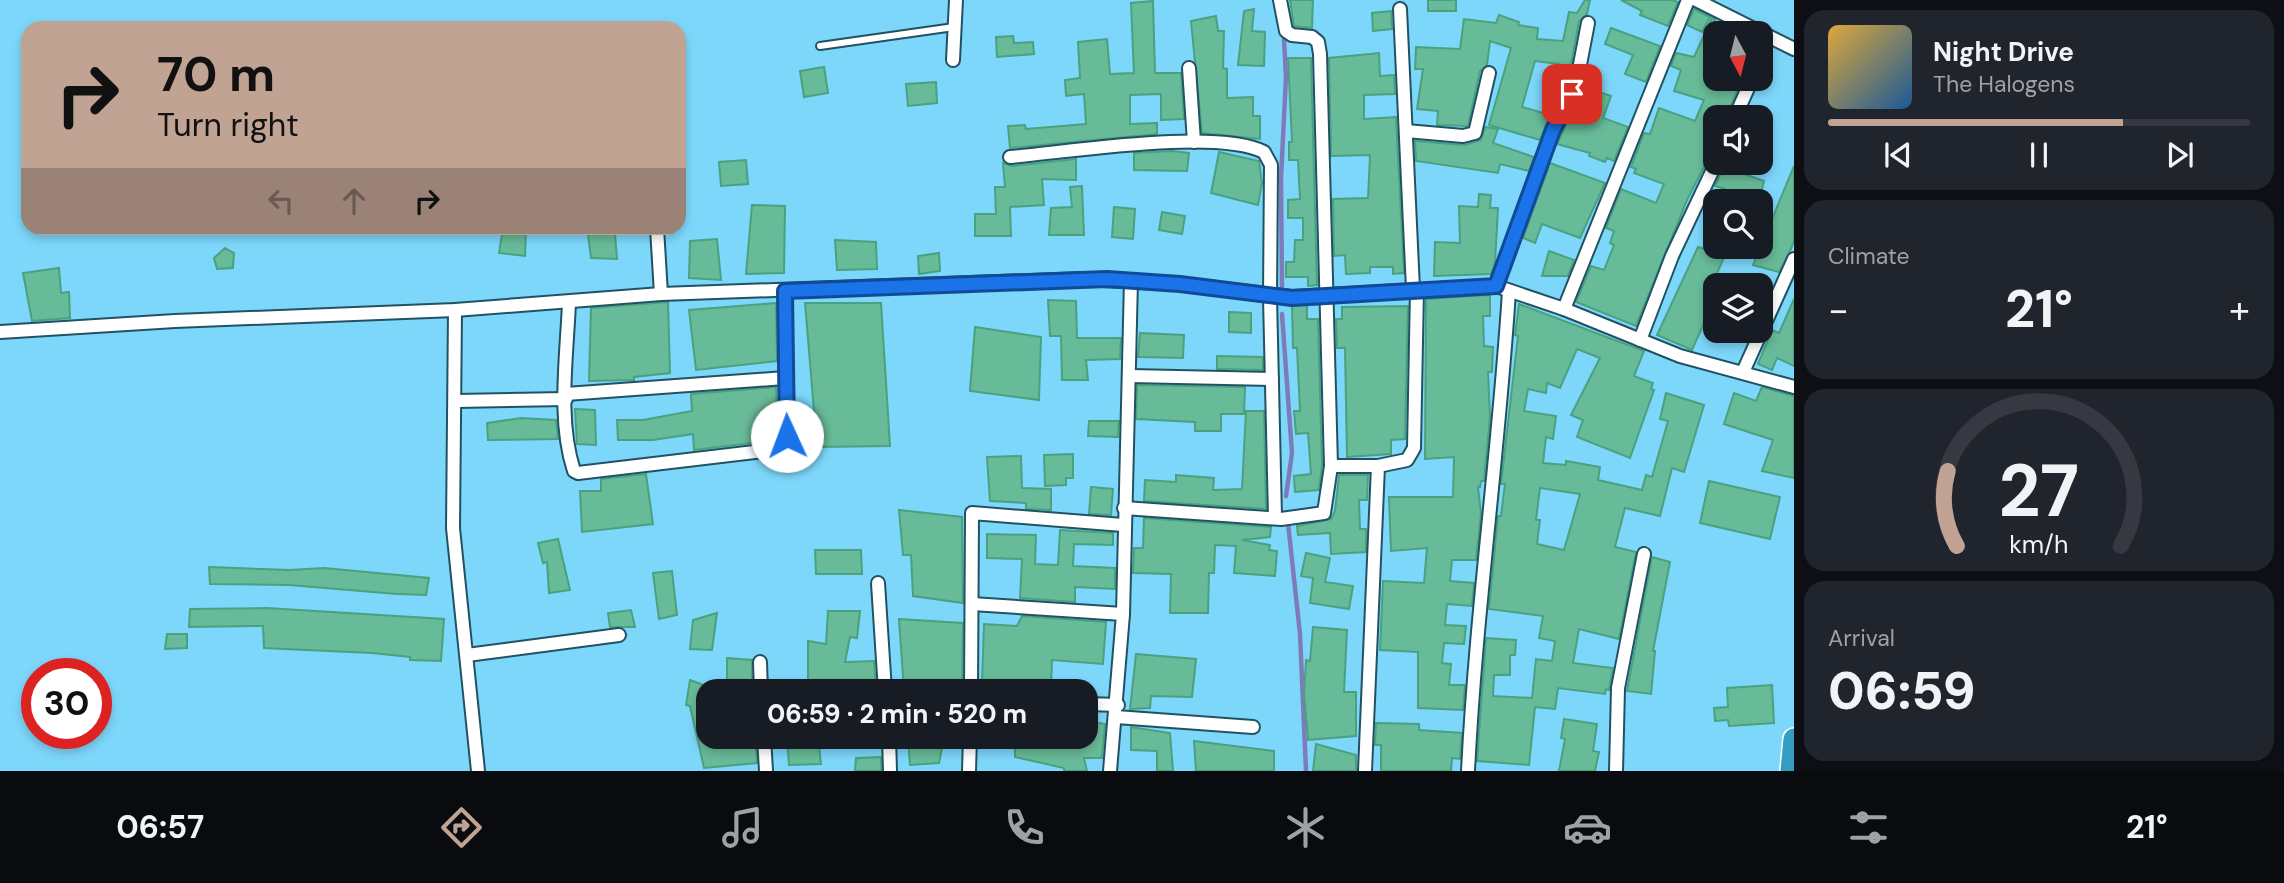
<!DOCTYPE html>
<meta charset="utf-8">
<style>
body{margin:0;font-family:"DM Sans",sans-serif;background:#20242c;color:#f1f3f6;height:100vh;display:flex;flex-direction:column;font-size:26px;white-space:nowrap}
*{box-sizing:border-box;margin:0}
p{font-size:23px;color:#9ea1a6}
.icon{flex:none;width:38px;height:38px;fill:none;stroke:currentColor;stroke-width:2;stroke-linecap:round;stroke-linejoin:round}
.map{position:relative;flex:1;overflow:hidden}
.sheet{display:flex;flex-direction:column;gap:10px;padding:10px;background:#0d0f14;width:490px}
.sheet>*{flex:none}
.hud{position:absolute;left:21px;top:21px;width:665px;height:214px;border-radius:21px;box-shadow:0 4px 10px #0003;background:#c1a394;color:#111;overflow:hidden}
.needle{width:46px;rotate:173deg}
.buttons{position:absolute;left:1703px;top:21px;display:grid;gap:14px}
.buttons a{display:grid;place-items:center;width:70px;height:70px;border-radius:14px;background:#171b24;box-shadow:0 4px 10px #0003;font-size:35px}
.speed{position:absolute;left:21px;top:658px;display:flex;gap:14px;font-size:35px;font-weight:700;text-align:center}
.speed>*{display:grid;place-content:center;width:91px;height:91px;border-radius:50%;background:#171b24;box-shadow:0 4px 10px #0003;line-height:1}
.speed .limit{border:10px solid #d22;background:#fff;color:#111}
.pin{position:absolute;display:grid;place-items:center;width:60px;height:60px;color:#fff;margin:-30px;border-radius:14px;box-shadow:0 4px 10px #0006}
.me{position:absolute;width:77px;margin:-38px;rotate:358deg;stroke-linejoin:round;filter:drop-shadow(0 0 5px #0008)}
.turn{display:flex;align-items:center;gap:24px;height:147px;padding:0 21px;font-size:32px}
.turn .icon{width:91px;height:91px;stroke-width:2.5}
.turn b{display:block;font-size:49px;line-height:60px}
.lanes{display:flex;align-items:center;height:66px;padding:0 21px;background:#0003;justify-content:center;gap:35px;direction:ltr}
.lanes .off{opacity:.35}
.big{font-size:52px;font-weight:800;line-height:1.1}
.sheet .tile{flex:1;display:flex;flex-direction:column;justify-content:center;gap:10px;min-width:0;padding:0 24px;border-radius:21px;background:#20242c}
.sheet .dial{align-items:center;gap:0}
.dial svg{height:182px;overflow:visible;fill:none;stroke:#363941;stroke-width:7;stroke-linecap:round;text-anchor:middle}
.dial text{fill:#f1f3f6;stroke:none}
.song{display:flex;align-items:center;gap:21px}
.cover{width:84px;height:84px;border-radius:10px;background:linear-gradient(135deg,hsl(40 70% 55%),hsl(210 70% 35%))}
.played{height:7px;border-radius:4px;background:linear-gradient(90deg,#c1a394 70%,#363941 70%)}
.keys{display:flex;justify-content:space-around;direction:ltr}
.heat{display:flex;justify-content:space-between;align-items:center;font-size:38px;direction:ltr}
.trip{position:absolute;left:696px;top:679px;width:402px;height:70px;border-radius:21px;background:#171b24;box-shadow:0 4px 10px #0003;font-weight:800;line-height:70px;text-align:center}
.tab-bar{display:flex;height:112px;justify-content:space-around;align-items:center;background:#090b0e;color:#9ea1a6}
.tab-bar .icon{width:49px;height:49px}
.tab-bar .on{color:#c1a394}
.tab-bar b{font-size:32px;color:#f1f3f6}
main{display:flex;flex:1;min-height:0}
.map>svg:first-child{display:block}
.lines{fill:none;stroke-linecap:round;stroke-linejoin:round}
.stream{stroke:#7e7bbb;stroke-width:4.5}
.building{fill:#68bb99;stroke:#49a17f;stroke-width:2;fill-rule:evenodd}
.lane-casing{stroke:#215264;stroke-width:10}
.street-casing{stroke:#215264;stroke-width:16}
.highway-casing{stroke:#fff;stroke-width:24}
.lane{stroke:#fff;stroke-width:6}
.street{stroke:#fff;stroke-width:12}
.highway{stroke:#349dc2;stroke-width:21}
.route-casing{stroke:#114b97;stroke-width:18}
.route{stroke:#1a73e8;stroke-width:12}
</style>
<main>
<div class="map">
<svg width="1794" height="771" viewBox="0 0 1794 771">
<rect width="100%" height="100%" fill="#7dd7fb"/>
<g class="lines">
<g class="stream">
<polyline points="1282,288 1281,178 1286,77 1284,40"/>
<polyline points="1282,314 1292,453 1286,496"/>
<polyline points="1288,523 1300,634 1306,771"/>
</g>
</g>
<g class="building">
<polygon points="1290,0 1313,0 1312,28 1294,26"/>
<rect x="1428" y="0" width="28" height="11"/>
<polygon points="1585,0 1590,0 1587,14 1579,21 1569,76 1557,74 1559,64 1535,61 1522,107 1550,115 1540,140 1489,125 1511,48 1490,41 1487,65 1480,71 1468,126 1437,125 1438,111 1417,109 1423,69 1415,69 1416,47 1460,49 1464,19 1496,23 1499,15 1519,22 1518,25 1538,28 1537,39 1563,41 1569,12 1577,13"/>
<polygon points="1621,0 1672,0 1678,2 1668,26 1640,15 1642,11"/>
<polygon points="1153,1 1155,73 1181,73 1184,119 1161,120 1161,94 1130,95 1130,124 1157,123 1157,134 1010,148 1008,126 1025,125 1026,129 1086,124 1084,94 1066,96 1065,80 1080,78 1078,42 1107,39 1110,74 1134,73 1131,3"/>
<polygon points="1254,9 1252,31 1265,32 1264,66 1238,65 1244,11"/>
<polygon points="1694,9 1710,17 1702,32 1687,25"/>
<polygon points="1391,11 1392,29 1373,31 1372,13"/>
<polygon points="1216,16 1218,31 1224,31 1223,68 1227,69 1227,98 1253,97 1253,116 1260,116 1260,139 1202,133 1191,21"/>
<polygon points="1712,18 1715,19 1715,79 1741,82 1726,117 1715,117 1715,154 1708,159 1687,200 1636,326 1576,302 1591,266 1604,270 1614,245 1610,243 1614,231 1606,228 1621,189 1656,203 1664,184 1634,173 1636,169 1631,167 1644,133 1650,134 1659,108 1695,121 1704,100 1674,91 1681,70 1671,66 1676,53 1694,57"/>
<polygon points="1611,28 1660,46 1646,82 1625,74 1633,55 1605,44"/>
<polygon points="1013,36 1014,43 1033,42 1034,54 997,57 996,37"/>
<polygon points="1379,53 1380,76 1394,75 1395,94 1364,95 1364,119 1396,117 1404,273 1393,274 1393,267 1370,267 1370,273 1346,274 1345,255 1334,256 1333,199 1368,198 1370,155 1331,156 1329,58"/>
<polygon points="1288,58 1311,58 1317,285 1308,286 1308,277 1286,277 1286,262 1294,262 1295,240 1303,240 1303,218 1288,218 1288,200 1300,199 1298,160 1289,160 1289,142 1292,142"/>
<polygon points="824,67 828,93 804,97 800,71"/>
<polygon points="936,82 937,103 908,106 906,84"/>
<polygon points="1583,87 1611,96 1603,118 1628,127 1614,161 1607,158 1605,162 1589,156 1590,153 1557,144"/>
<polygon points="1485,127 1498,129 1493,143 1534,157 1529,171 1500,164 1498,173 1416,161 1415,141 1465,145 1481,140"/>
<polygon points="1172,151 1189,153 1187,171 1134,170 1134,153"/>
<polygon points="1219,152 1259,161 1262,183 1258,205 1211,193"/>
<polygon points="1076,159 1076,180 1042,179 1044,205 1010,207 1011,236 975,236 975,214 996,214 995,187 1005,187 1003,163 1011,166"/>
<polygon points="746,160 748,184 721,186 719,162"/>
<polygon points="1550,163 1605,183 1580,238 1542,224 1535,243 1523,238"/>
<polygon points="1794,166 1794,241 1790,251 1779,272 1753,265"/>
<polygon points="1724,167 1764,181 1759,201 1720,201 1725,189 1715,186"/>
<polygon points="1082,186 1084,235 1049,235 1051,208 1072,207 1070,187"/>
<polygon points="1479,194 1491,195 1490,208 1498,208 1495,263 1491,274 1434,276 1435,242 1460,243 1459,206 1478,207"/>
<polygon points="752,205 785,206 784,273 746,274"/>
<polygon points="1114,207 1135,209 1133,239 1112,237"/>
<polygon points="1162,212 1185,216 1182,234 1159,230"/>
<polygon points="503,228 526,229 525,256 499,253"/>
<polygon points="588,234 615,234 617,259 591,258"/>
<polygon points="717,239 721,280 689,278 690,241"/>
<polygon points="835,240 876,242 877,269 837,270"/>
<polygon points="1698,247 1725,255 1715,278 1715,323 1706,319 1692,350 1657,335"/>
<polygon points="225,248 234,253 233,268 217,269 214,258"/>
<polygon points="1549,251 1574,260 1568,276 1542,276"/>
<polygon points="939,253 940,271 919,274 918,256"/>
<polygon points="59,268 61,293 69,292 70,318 32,321 23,273"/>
<polygon points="1490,295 1490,316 1483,316 1484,346 1493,347 1492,372 1488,372 1490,417 1484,481 1481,481 1480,487 1478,487 1481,514 1476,560 1452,560 1450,581 1474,583 1472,606 1447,604 1445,625 1466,626 1464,644 1444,643 1442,663 1451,664 1449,685 1465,685 1463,710 1418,708 1418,652 1380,650 1383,581 1424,583 1427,548 1391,551 1389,497 1453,497 1454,457 1425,459 1426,299"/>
<polygon points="1794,299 1794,366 1777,358 1772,370 1758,364 1772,330 1779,333"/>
<polygon points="1048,300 1076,301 1077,338 1121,338 1120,359 1086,360 1088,380 1062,380 1061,336 1050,336"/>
<polygon points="668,302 670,373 634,377 634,380 589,381 591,308"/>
<polygon points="776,303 777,361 696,370 689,310"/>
<polygon points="805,303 881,303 890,446 817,447"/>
<path d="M1519,304L1644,351L1634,376L1653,383L1651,389L1654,390L1630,458L1577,437L1583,420L1571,415L1600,358L1577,349L1560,388L1547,383L1546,393L1528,389L1524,411L1556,416L1553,439L1546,437L1543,463L1566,465V461L1600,467L1598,480L1642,490L1646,475L1652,477L1668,421L1660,419L1666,393L1704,405L1684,472L1672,468L1660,516L1625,508L1615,547L1636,552L1619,639L1579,629L1573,663L1613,668L1609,690L1606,689L1605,694L1558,688L1555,709L1535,707L1529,765L1477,761L1486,638L1516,640L1515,655H1510V675H1494L1493,696L1532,698L1536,659L1552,661L1555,641L1539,638L1543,616L1489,609L1498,516H1501L1505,484H1501L1518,336L1515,335ZM1540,488L1580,494L1564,550L1537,544L1540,520H1536Z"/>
<polygon points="1307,305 1307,319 1318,319 1322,465 1319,490 1295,492 1294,476 1311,474 1308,433 1296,434 1294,411 1300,411 1297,348 1293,348 1292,306"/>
<polygon points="1408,306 1405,439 1391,440 1391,454 1347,457 1345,348 1337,348 1336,319 1342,319 1342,307"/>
<polygon points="1229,312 1251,313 1251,333 1229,332"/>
<polygon points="975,327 1041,337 1039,400 970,391"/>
<polygon points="1140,333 1184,335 1183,358 1138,357"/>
<polygon points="1217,356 1263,357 1263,370 1217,369"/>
<polygon points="1137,385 1245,387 1244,414 1221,414 1221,431 1195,431 1195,422 1136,419"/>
<polygon points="776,387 778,436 769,441 694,450 693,434 653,440 618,440 617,420 643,420 692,411 691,394"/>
<polygon points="1762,387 1794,396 1794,478 1762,471 1773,440 1724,424 1734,393 1756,401"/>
<polygon points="575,409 595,410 596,445 577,444"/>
<polygon points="1246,411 1264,411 1266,509 1144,501 1145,480 1176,482 1176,475 1214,478 1213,490 1242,489"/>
<polygon points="521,418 556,420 558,439 488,440 487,423"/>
<polygon points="1089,421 1119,421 1118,437 1088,436"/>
<polygon points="1073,454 1073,478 1066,478 1066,485 1045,486 1044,455"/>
<polygon points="1021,456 1022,488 1051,489 1051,510 1026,509 1026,503 990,501 987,457"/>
<polygon points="646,474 653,524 582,532 580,491 601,491 601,479"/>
<polygon points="1339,475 1368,475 1367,500 1359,500 1360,529 1366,529 1366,552 1331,554 1330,533 1298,535 1297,526 1331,519 1335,511"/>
<polygon points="1709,481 1780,497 1770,539 1700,523"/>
<polygon points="1091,487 1113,489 1111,515 1089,514"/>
<polygon points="899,510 962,517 963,603 913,596 911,555 903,555"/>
<polygon points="1144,518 1271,527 1270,537 1242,540 1270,545 1269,550 1277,551 1275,576 1234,573 1236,546 1215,545 1214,573 1209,573 1208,613 1170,613 1171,574 1133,573 1134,548 1143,548"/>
<polygon points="1060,530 1113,533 1113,545 1074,544 1073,566 1115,568 1115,589 1075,587 1075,602 1020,598 1022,559 987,558 987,534 1036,535 1035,564 1058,565"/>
<polygon points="558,539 570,590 549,593 547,562 543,563 538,543"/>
<polygon points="815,550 861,550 862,574 816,574"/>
<polygon points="1306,553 1330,558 1325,582 1353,586 1349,609 1310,603 1313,578 1301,576"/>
<polygon points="1652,557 1670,562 1653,651 1655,651 1651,694 1627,691"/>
<polygon points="209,567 290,570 324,568 429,578 426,595 397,594 289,585 210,584"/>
<polygon points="672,571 677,615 659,619 653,573"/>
<polygon points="267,608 444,619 441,661 410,660 410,657 372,653 264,648 263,626 189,627 190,609"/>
<polygon points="631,610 635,627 610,627 608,613"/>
<polygon points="828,611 860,611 857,638 850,637 845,662 874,661 876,691 808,691 808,641 826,644"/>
<polygon points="717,613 712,650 690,649 693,620"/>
<polygon points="1022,616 1106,622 1103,664 1052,660 1051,687 1031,687 1031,680 982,683 984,624 1017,626"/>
<polygon points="899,619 963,623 962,691 904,691"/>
<polygon points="1313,627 1347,630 1344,692 1356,692 1356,736 1308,740 1304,694 1306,660 1310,661"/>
<polygon points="167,634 187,634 187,648 165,649"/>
<polygon points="1136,654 1196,659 1192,697 1151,696 1150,708 1130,709"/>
<polygon points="727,658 752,660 752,691 727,691"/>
<polygon points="690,680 709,687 709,737 755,737 757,763 704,768 690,706 686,705"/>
<polygon points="1772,685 1774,723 1729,726 1728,720 1715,721 1714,708 1728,707 1727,688"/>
<polygon points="1564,719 1597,724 1593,751 1599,752 1595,771 1559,771 1565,739 1561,738"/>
<polygon points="1087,721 1105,724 1102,758 1084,758 1087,771 1064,771 1064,768 1015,757 1015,737 1087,737"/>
<polygon points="1376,723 1419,724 1419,730 1462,733 1460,759 1452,758 1451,771 1381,771 1381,745 1375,745"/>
<polygon points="1131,727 1170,733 1173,771 1157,771 1157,751 1131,750"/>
<polygon points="787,737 818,737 821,764 789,765"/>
<polygon points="908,737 944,738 939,763 910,765"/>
<polygon points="1194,741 1274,751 1274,771 1196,771"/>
<polygon points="1316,744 1356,755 1356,771 1313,771"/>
<polygon points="881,757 881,771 855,771 856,758"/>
</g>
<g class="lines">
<defs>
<polyline id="lane" points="820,46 954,27"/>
<g id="street">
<polyline points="1280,0 1286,31 1292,35 1312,37 1318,42 1320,54 1331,466"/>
<polyline points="1696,0 1794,49"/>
<polyline points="1400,9 1413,289"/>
<polyline points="1760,58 1769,37"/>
<polyline points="953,60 956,0"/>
<polyline points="1189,68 1194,142"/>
<polyline points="1735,117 1752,79"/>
<polyline points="1406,131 1463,136 1475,133 1489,73"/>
<path d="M1010,157C1069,152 1216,128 1264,152L1271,165L1270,297L1275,517"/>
<polyline points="657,228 661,294"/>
<polyline points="1496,286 1553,130 1577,80 1588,23"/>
<path d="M569,302C567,356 557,419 574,471L578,473L771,450L784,444L787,436L785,291"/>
<polyline points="1564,309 1688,0"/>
<polyline points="455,310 453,528 478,771"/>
<polyline points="0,332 175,321 455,310 661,294 1083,279 1180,284 1292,297 1496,286 1564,309 1680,356 1794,387"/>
<polyline points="1640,340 1672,256 1716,163"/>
<polyline points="1743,372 1794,259"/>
<polyline points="1130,376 1272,379"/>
<polyline points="566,394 785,378"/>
<polyline points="456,401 566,399"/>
<polyline points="1124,508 1281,519 1324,513 1331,466 1378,466"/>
<polyline points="878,583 885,691"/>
<polyline points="972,604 1123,614"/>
<polyline points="467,655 619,635"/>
<polyline points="760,662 761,691"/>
<polyline points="971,691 972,513 1123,525"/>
<polyline points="1087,704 1118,705"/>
<polyline points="1116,717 1253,727"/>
<polyline points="764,737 766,771"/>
<polyline points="889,737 890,771"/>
<polyline points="969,771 970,737"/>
<polyline points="1110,771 1123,614 1131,280"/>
<polyline points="1365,771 1378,466 1407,460 1414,448 1417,289"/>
<path d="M1468,771C1476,610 1499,451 1509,291"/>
<polyline points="1616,771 1618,688 1644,554"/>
</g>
<polyline id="highway" points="1791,771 1794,739"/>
</defs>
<use href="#lane" class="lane-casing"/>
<use href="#street" class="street-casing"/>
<use href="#highway" class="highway-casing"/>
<use href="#lane" class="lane"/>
<use href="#street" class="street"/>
<use href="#highway" class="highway"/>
</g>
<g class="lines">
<defs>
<polyline id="route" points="787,436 785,291 1107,279 1180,284 1292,298 1496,286 1553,130 1572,94"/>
</defs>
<use href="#route" class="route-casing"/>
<use href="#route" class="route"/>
</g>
</svg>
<div class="buttons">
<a><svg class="needle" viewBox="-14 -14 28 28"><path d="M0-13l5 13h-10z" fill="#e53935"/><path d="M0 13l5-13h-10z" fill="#9ea1a6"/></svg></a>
<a><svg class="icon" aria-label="sound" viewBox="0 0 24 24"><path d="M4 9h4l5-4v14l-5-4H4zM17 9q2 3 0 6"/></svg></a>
<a><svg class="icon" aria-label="search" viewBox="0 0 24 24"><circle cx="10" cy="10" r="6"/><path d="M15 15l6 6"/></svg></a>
<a><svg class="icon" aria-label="layers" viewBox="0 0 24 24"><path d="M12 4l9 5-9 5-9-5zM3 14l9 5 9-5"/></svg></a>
</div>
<div class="speed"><div class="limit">30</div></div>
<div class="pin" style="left:1572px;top:94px;background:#d93025"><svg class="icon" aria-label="arrive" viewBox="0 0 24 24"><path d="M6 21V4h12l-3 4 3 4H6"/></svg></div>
<svg class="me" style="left:787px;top:436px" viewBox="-20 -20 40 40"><circle r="19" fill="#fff"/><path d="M0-13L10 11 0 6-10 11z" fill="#1a73e8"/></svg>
<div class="trip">06:59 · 2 min · 520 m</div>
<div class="hud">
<div class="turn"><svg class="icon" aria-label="right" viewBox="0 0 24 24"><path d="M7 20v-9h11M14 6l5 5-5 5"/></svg><div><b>70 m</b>Turn right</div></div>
<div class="lanes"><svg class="icon off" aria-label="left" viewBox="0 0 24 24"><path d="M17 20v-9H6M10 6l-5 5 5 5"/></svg><svg class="icon off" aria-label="ahead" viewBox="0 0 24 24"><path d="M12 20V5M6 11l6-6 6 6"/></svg><svg class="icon" aria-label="right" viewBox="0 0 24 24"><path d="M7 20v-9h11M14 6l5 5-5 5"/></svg></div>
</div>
</div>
<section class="sheet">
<div class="tile">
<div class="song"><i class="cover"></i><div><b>Night Drive</b><p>The Halogens</p></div></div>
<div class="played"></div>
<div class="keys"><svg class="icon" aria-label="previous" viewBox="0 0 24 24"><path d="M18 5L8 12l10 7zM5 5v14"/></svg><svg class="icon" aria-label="pause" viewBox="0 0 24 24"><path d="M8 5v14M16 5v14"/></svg><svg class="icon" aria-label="next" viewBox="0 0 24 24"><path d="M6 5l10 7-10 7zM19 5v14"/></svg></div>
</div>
<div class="tile"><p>Climate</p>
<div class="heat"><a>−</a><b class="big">21°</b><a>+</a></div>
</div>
<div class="tile dial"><svg viewBox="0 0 100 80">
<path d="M14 69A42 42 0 1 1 86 69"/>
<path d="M14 69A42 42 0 0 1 10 36" stroke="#c1a394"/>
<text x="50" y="56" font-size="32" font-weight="700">27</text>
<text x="50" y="72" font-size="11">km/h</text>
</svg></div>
<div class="tile"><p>Arrival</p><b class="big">06:59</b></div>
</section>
</main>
<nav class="tab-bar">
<b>06:57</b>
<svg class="icon on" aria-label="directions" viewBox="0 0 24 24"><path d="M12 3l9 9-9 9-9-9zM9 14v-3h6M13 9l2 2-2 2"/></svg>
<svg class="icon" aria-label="music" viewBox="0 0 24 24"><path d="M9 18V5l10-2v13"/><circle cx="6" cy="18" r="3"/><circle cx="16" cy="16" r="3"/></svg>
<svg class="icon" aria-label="phone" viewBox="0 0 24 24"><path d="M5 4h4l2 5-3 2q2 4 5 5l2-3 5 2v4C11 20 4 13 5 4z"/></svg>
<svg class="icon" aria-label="climate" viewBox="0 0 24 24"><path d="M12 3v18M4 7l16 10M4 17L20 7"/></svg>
<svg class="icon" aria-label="car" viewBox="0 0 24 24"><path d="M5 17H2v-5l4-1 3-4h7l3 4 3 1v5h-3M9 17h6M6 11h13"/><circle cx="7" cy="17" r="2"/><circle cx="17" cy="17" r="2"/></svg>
<svg class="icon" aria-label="filters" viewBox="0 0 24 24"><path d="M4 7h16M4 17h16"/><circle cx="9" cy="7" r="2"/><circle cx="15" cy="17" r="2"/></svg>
<b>21°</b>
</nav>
